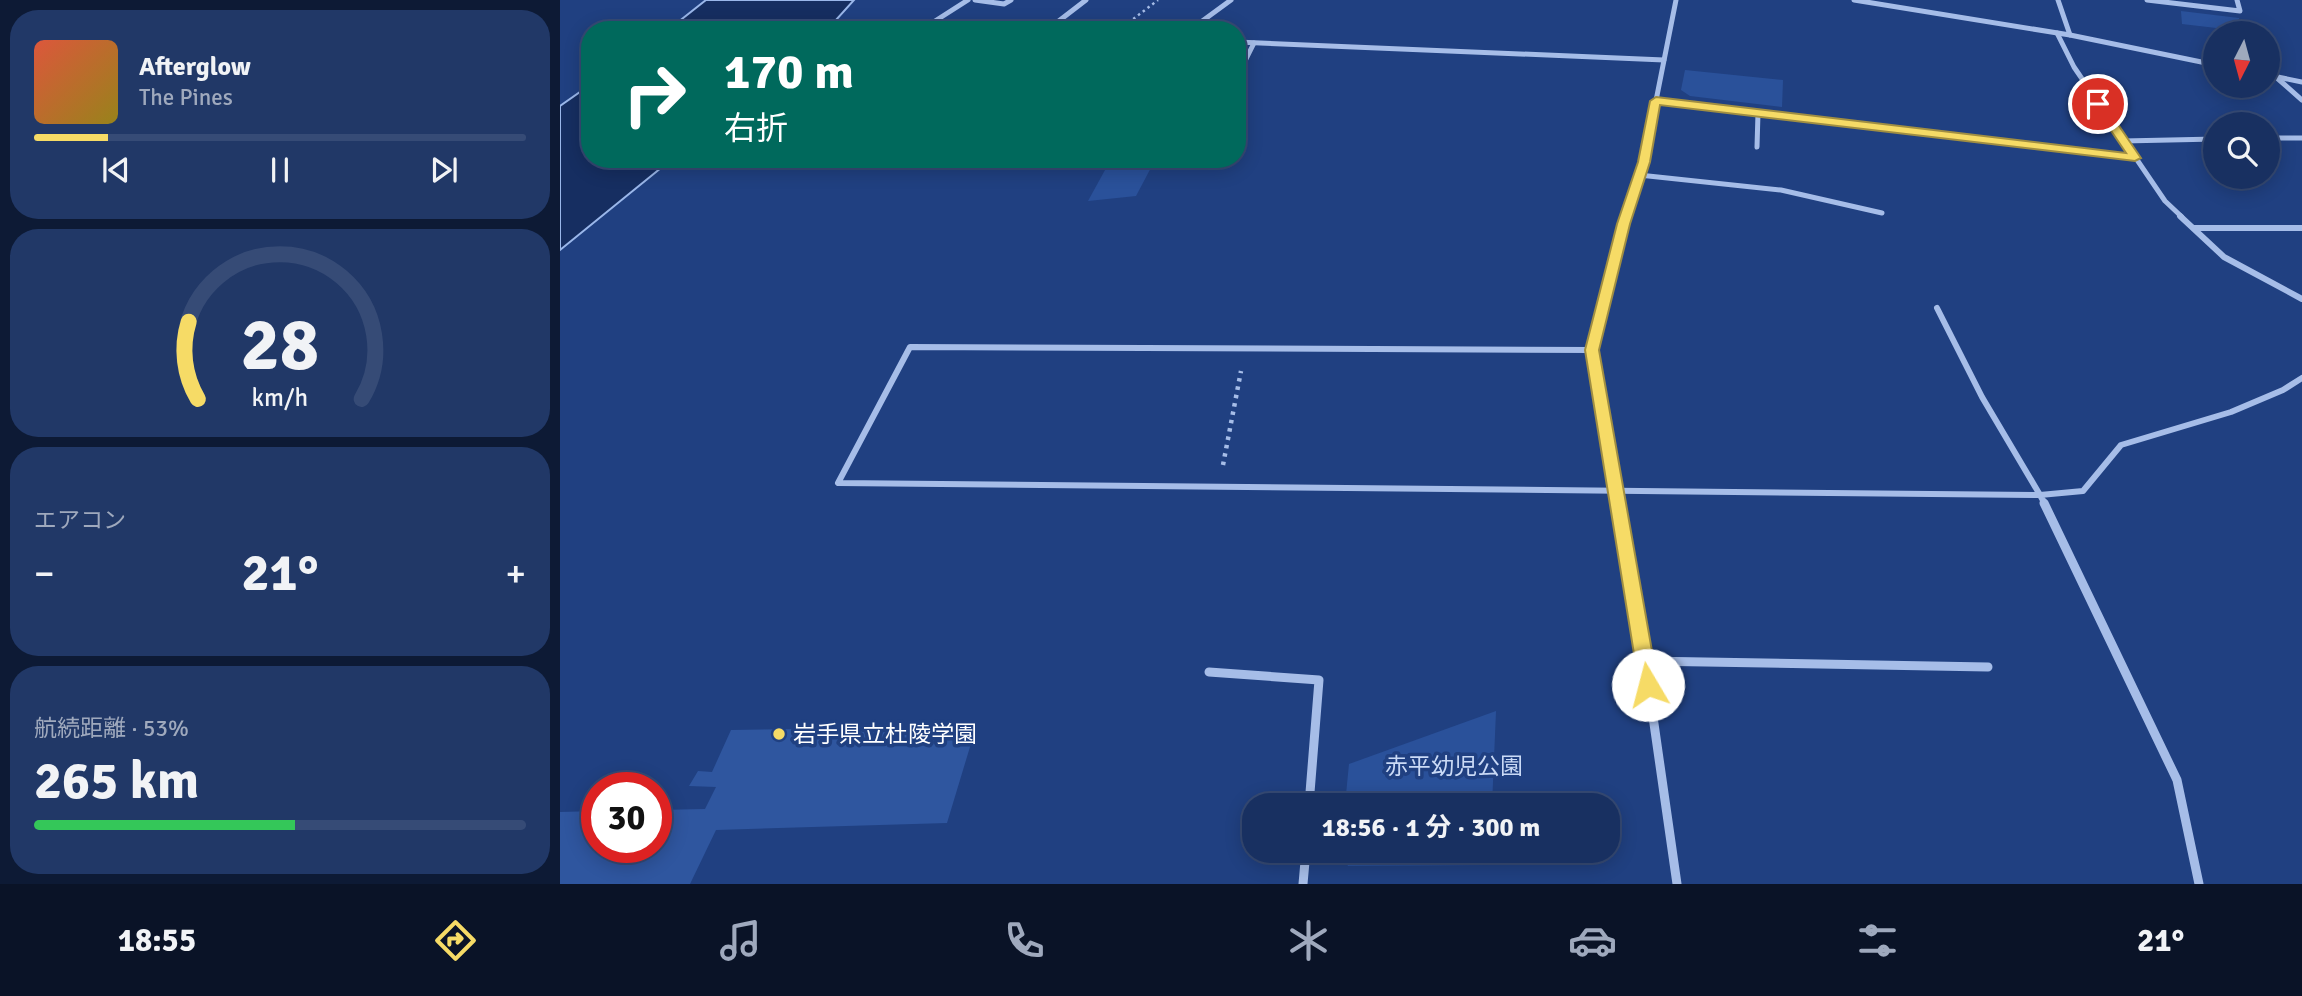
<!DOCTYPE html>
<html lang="ja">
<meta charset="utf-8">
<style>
body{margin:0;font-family:Signika,"Noto Sans JP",sans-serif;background:#213867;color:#f1f3f6;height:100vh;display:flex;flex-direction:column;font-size:26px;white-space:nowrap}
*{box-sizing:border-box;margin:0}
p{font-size:23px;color:#9fa9bd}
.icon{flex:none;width:38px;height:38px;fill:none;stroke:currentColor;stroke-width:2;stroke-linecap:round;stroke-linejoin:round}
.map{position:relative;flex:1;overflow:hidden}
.sheet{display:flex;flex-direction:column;gap:10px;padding:10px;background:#0d1a35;width:560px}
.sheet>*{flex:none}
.top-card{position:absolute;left:21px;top:21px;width:665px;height:147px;border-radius:28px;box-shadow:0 4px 18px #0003,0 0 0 2px #364b76;background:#00695c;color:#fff;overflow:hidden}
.needle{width:46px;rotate:186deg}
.buttons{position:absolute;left:1643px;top:21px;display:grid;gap:14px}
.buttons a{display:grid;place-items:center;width:77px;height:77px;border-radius:50%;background:#183061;box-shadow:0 4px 18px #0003,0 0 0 2px #364b76;font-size:35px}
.speed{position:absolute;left:21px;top:772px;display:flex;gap:14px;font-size:35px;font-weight:700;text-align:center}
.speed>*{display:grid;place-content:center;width:91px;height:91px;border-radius:50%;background:#183061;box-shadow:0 4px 18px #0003,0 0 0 2px #364b76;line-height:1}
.speed .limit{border:10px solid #d22;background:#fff;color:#111}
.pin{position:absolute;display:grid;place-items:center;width:60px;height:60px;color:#fff;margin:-30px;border:4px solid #fff;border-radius:50%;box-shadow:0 2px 7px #0007}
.me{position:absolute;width:77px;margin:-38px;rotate:352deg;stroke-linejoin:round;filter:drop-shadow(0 0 5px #0008)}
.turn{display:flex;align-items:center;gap:24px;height:147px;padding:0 28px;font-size:32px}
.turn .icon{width:91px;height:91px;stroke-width:2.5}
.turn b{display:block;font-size:49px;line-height:60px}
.big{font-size:52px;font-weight:700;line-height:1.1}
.sheet .widget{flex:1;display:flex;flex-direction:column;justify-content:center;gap:10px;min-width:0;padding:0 24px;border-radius:28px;background:#213867}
.sheet .dial{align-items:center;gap:0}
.dial svg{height:182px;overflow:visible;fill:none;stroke:#364b76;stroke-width:7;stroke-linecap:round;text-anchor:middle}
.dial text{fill:#f1f3f6;stroke:none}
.song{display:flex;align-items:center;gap:21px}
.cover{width:84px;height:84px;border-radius:10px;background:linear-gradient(135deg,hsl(10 70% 55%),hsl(50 70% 35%))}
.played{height:7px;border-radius:4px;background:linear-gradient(90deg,#f6db66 15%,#364b76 15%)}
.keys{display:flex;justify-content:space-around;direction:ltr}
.heat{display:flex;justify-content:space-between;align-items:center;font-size:38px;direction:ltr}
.charge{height:10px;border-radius:5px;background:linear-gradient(90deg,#34c759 53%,#364b76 0)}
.trip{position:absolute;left:682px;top:793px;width:378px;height:70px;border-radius:28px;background:#183061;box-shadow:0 4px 18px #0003,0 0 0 2px #364b76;font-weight:700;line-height:70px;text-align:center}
.dock{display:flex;height:112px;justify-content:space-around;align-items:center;background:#0a1327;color:#9fa9bd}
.dock .icon{width:49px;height:49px}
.dock .active{color:#f6db66}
.dock b{font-size:32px;color:#f1f3f6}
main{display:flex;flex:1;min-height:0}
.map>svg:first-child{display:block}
.green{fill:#2a519a}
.water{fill:#162e61;stroke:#9ab7ea;stroke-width:2}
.building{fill:#2f569f}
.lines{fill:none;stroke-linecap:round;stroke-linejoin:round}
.path-far1{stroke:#a6bde8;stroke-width:2.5;stroke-dasharray:2.5 3.5;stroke-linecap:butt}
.path{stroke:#a6bde8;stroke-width:4.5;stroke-dasharray:3.5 5;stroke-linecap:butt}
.minor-far2{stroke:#a6bde8;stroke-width:5}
.minor-far1{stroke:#a6bde8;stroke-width:6}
.minor{stroke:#a6bde8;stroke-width:9}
.route{fill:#f6db66;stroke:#a08e42;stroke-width:2}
.poi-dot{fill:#f6db66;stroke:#204081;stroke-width:2.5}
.labels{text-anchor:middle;stroke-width:7;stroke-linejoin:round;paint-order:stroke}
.near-poi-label{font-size:23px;fill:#fff;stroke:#204081;text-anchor:start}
.near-park-label{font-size:23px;fill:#cadaf6;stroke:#204081}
</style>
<main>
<section class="sheet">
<div class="widget">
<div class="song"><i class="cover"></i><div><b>Afterglow</b><p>The Pines</p></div></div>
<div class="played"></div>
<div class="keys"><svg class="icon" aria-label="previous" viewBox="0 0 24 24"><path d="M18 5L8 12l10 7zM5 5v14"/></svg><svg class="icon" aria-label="pause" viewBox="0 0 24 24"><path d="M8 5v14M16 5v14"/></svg><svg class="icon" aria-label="next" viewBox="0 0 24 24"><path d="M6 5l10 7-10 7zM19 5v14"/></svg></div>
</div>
<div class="widget dial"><svg viewBox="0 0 100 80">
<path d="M14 69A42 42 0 1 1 86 69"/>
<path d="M14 69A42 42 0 0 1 10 35" stroke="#f6db66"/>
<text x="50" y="56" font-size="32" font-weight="700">28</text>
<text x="50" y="72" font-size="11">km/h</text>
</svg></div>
<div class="widget"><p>エアコン</p>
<div class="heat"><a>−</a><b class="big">21°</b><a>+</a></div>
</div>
<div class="widget"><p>航続距離 · 53%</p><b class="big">265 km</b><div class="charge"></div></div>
</section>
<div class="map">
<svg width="1742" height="884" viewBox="0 0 1742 884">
<rect width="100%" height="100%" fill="#204081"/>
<g class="green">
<polygon points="1621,11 1679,18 1682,31 1622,24"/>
<polygon points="1125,70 1223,80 1222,107 1130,96 1121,90"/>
<polygon points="553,160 594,162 576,196 528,201 550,161"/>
<polygon points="936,711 932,805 785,805 789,764"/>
<polygon points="780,850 930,851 929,865 788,866"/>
</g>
<g class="water">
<polygon points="146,0 294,0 267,30 108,30"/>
<polygon points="30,85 30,159 112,159 0,250 0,106"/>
</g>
<polygon class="building" points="416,727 387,823 156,830 130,884 0,884 0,812 37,811 37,847 96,847 96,810 145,809 156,787 129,786 138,771 152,772 171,730"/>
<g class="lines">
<polyline class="path-far1" points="559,30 598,0"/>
<polyline class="path" points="663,465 681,371"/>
<g class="minor-far2">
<polyline points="415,0 444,4 451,0"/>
<polyline points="1294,0 1510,35 1656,65"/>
<polyline points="1498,0 1510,35"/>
<polyline points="1587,0 1680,11 1677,0"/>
<polyline points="361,30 408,0"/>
<polyline points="487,30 526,0"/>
<polyline points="630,30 671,0"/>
<polyline points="1497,33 1514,67 1605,201 1622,217"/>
<polyline points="677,42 1104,60"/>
<polyline points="1708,75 1742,82"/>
<polyline points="677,77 694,43"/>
<polyline points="1717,78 1742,100"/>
<polyline points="1096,101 1575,158"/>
<polyline points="1708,138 1742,138"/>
<polyline points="1563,141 1656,139"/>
<polyline points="1197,147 1198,113"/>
<polyline points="315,162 319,159"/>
<polyline points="526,165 529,159"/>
<polyline points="1079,175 1221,190 1322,213"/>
<polyline points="1065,217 1084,161 1116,0"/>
</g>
<g class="minor-far1">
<polyline points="1620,216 1664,257 1742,299"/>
<polyline points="1634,228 1742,228"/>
<polyline points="1377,308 1422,397 1480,495"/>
<polyline points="1032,350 350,347 278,483 1480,495"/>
<polyline points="1058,504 1032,350 1066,216"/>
<polyline points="1485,504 1480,495 1523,491 1561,445 1671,412 1723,390 1742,378"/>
</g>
<g class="minor">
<polyline points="1058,503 1085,661 1117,884"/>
<polyline points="1484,503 1617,780 1639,884"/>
<polyline points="1085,661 1428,667"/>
<polyline points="649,672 759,680 749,805"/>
<polyline points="743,884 746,850"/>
</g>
</g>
<polygon class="route" points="1096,97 1566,153 1533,104 1538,100 1542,101 1581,158 1575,161 1100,105 1090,162 1070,224 1039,350 1098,685 1095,691 1088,694 1082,691 1079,685 1025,350 1057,224 1078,162 1090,101"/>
<circle class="poi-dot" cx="219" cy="734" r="7"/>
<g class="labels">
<g class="near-poi-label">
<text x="233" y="742">岩手県立杜陵学園</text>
</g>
<g class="near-park-label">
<text x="894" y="774">赤平幼児公園</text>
</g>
</g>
</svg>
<div class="buttons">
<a><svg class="needle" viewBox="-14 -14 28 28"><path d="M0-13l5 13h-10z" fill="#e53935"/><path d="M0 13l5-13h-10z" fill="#9fa9bd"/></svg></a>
<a><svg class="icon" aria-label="search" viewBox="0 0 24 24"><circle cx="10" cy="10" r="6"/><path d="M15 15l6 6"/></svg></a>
</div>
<div class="speed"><div class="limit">30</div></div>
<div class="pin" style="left:1538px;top:104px;background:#d93025"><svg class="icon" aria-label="arrive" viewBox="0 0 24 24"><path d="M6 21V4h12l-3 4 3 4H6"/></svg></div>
<svg class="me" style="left:1088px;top:685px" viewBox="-20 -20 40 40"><circle r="19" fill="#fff"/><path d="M0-13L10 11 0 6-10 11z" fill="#f6db66"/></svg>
<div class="trip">18:56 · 1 分 · 300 m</div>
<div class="top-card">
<div class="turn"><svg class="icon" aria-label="right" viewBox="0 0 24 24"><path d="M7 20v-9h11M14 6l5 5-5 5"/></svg><div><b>170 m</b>右折</div></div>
</div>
</div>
</main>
<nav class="dock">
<b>18:55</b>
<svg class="icon active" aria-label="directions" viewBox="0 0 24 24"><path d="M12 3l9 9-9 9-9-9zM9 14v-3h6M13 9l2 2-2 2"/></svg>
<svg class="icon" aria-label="music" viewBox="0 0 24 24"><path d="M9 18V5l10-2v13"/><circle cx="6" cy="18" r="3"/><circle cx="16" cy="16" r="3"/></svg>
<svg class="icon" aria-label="phone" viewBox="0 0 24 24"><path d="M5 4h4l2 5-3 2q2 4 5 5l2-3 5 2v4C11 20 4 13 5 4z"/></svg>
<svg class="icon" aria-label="climate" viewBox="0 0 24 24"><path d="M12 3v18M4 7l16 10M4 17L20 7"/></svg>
<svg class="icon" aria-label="car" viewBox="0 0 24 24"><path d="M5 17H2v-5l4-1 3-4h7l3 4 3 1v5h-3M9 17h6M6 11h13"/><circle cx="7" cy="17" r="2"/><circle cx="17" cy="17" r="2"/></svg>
<svg class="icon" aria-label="filters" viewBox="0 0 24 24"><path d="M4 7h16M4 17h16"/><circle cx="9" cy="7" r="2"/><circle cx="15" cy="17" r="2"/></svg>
<b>21°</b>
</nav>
